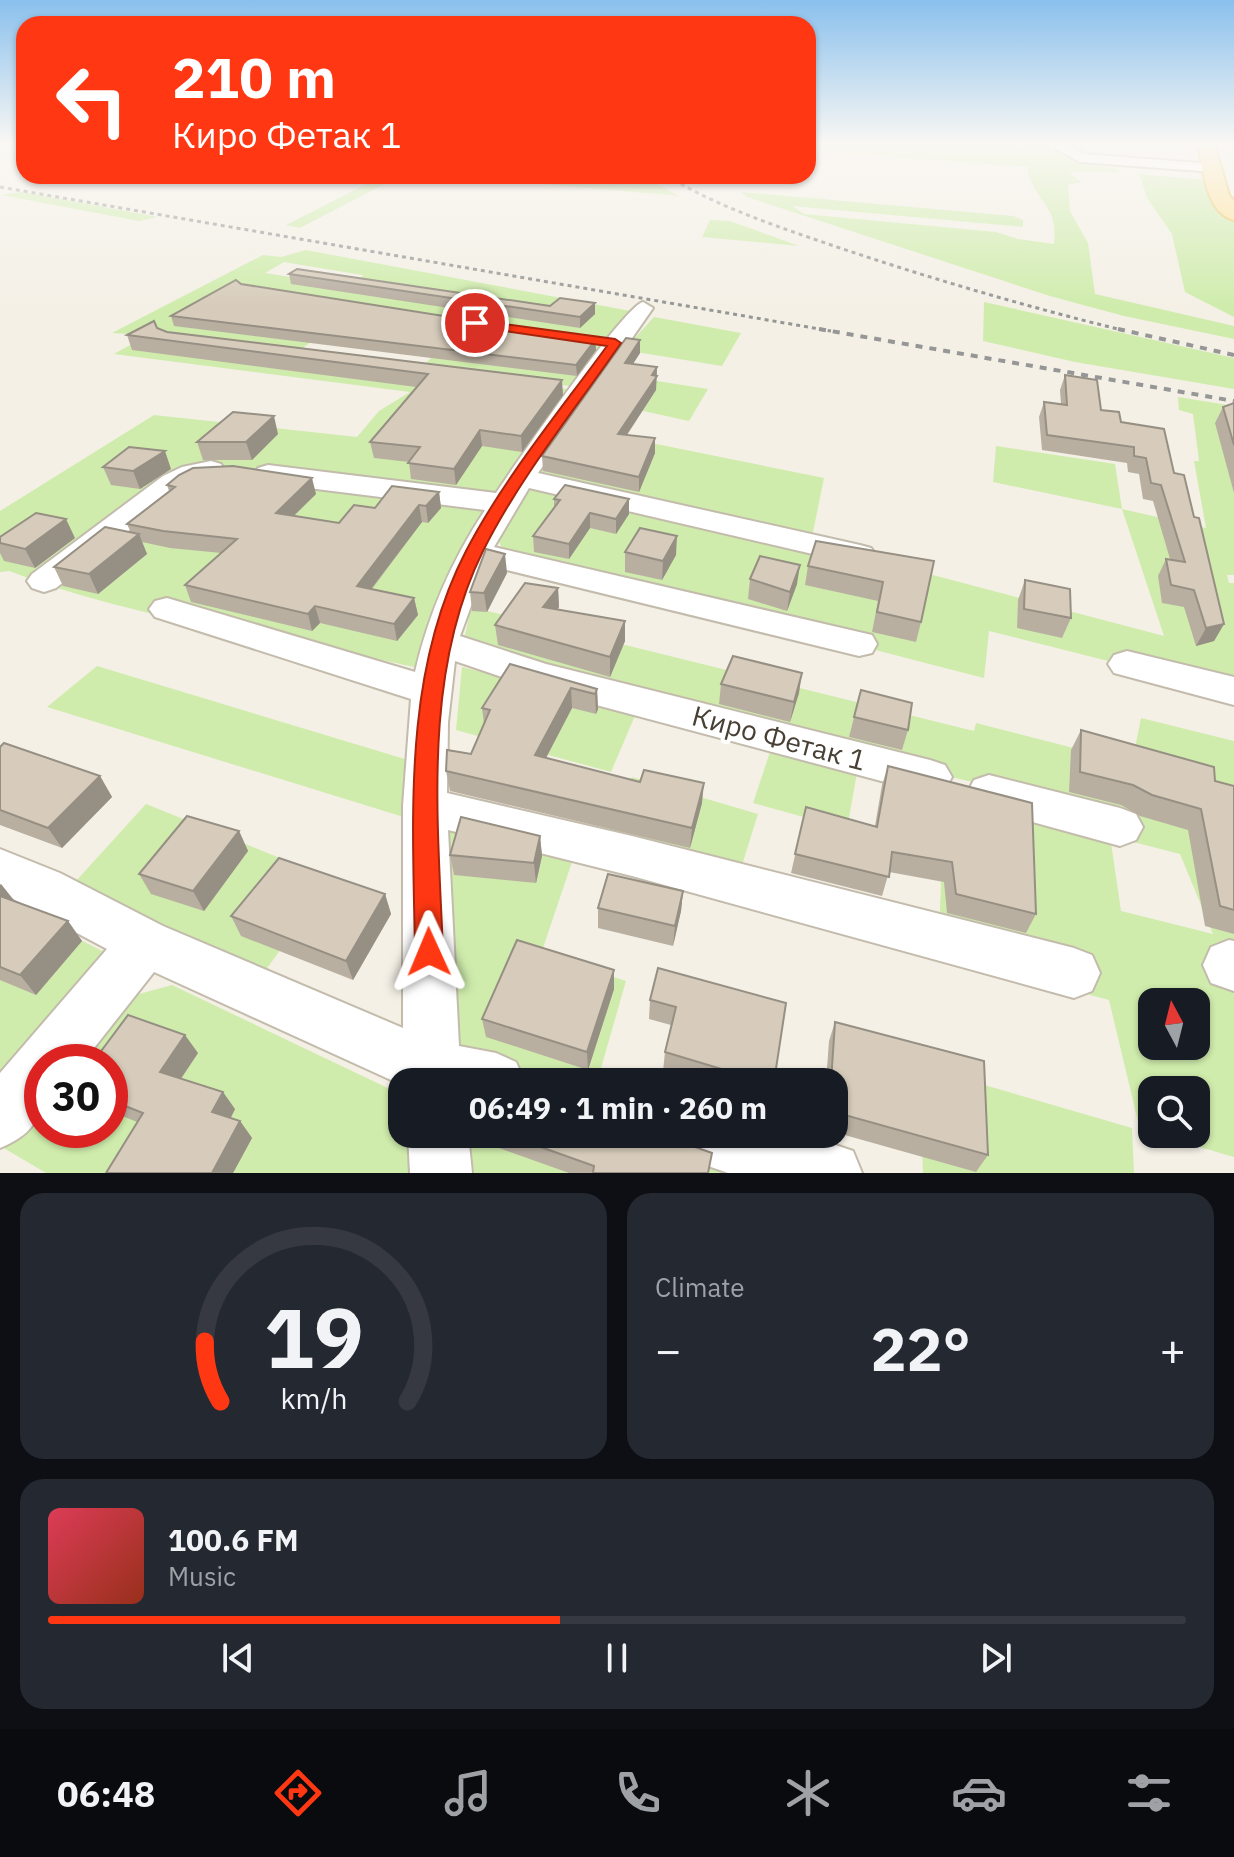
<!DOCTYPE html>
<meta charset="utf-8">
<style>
body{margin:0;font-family:"IBM Plex Sans",sans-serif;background:#242831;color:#f1f3f6;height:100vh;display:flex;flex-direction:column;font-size:30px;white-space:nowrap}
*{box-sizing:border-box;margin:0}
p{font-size:26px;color:#9ea1a6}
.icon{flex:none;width:44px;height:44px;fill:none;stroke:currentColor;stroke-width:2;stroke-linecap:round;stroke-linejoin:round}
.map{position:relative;height:1173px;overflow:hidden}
.panel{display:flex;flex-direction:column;gap:20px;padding:20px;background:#0d0f14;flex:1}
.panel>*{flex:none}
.banner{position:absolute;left:16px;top:16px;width:800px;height:168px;border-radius:24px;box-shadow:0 2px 6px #0004;background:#ff3712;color:#fff;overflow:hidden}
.needle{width:52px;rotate:353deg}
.controls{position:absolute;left:1138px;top:988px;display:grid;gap:16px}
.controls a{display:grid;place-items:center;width:72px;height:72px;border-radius:16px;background:#171b24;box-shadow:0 2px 6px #0004;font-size:40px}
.speed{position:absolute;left:24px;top:1044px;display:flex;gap:16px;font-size:40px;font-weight:700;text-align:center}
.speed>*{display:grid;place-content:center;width:104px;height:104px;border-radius:50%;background:#171b24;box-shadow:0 2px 6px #0004;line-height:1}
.speed .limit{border:12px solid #d22;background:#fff;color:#111}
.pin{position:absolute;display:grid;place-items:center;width:68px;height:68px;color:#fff;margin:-34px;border:4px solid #fff;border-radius:50%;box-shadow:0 2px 8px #0007}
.me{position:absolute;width:88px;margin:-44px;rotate:359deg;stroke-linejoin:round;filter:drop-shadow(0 0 6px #0008)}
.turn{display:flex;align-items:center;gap:28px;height:168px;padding:0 24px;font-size:36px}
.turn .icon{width:104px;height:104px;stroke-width:2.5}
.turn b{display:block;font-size:56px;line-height:68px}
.big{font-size:60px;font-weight:800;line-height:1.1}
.panel .tile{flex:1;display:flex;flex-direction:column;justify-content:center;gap:12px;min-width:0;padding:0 28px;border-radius:24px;background:#242831}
.panel .dial{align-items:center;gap:0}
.dial svg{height:208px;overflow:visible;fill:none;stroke:#363941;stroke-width:7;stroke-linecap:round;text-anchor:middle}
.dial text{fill:#f1f3f6;stroke:none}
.song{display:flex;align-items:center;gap:24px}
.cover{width:96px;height:96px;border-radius:12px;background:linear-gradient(135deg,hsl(350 70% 55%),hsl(10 70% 35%))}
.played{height:8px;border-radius:4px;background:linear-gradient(90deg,#ff3712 45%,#363941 45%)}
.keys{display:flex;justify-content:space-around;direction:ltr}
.heat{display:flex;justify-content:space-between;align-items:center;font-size:44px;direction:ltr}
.panel .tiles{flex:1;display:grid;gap:20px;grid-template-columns:1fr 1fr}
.tile:last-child{grid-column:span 2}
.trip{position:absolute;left:388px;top:1068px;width:460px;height:80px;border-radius:24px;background:#171b24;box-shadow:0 2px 6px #0004;font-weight:800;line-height:80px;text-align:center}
.dock{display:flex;height:128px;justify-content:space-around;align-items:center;background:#090b0e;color:#9ea1a6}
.dock .icon{width:56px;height:56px}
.dock .on{color:#ff3712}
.dock b{font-size:36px;color:#f1f3f6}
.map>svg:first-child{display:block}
.green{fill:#cfecac;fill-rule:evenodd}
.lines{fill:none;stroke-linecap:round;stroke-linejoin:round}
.minor-casing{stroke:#c3bbab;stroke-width:4}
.major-casing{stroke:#ecc15c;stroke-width:4}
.minor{fill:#fff;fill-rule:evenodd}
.major{fill:#ffe194;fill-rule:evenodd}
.rail-far1{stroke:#969696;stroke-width:3;stroke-dasharray:4 4;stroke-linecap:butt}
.rail{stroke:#969696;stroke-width:4;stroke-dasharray:7 7;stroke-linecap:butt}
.wall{fill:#b9afa1}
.shaded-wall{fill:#968f83}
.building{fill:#d7ccbb;stroke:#968f83;stroke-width:2}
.route{fill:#ff3712;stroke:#a6240c;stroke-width:2}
.labels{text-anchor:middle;stroke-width:8;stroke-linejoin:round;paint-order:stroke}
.near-street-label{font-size:28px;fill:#484035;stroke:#fff}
</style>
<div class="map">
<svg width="1234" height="1173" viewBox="0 0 1234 1173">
<rect width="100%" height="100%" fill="#f4f0e6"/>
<g class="green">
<path d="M808,143H1013L1061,146L1086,165L1114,168L1121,172H1069L1081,182L1068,185L1070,211L1088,243L1095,294L1234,326V339L1124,316L1050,296L747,197L741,192L1013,216L1023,220V227L792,206L804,214L996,232L1018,239L1054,244C1058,202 1036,205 1027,169L1030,167L808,151Z"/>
<polygon points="1139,174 1205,180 1208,195 1234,222 1234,317 1185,292 1172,234 1147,198"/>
<polygon points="382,176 396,178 300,228 286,225"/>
<polygon points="493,176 642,176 679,196 487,179"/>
<polygon points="22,192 158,217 139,221 1,195"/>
<polygon points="710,220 730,221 799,246 702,237"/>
<path d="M306,250L641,313L633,321L622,319L603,341L242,284L238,286L599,345C592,361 588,380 570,386L423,366L437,352L319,336L300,350L238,342L240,340L232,345L574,390L499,501L201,464L154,508L251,480L493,509L423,669C285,637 142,622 9,571L0,572V511L154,415L357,437L379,411L410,392L114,354L148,335L112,333L263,255L281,257ZM284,262L362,275L363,276L347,286L265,273Z"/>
<polygon points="984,302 1234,358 1234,389 1075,362 983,341"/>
<polygon points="654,317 741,333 722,366 624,350"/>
<polygon points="606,373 708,389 689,421 588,399"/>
<path d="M1178,397L1234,406V575H1227L1229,583H1234V682L1120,664L989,631L984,678C822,638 663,589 502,548L498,540L511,513L533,487L895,565L1164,636L1122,509L993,482L996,446L1115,464L1122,509L1206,528L1194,461H1199L1193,414L1179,410Z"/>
<polygon points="572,427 824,478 811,542 763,524 539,473"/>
<path d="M471,607L974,731L976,723L1132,763L1141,718L1234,741V1157L1140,1130L1109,1000L938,955L942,861L977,801L976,783L835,748L463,645ZM1110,836L1180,854L1213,934L1121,911ZM1152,1002H1196V1046H1152ZM1152,1090H1196V1134H1152Z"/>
<polygon points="97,666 408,760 410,819 47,707"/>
<polygon points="462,667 637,711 611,772 456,730"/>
<polygon points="772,746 858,767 847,829 753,803"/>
<polygon points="632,777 758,814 737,881 600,839"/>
<polygon points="146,804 332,879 251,990 65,893"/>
<polygon points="446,829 576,850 541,954 626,981 597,1082 554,1082 455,1047"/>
<polygon points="0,899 112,956 0,1104"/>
<polygon points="172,985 394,1091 402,1107 402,1134 409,1134 413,1173 46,1173 2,1147 42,1100 42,1130 110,1130 110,1062 75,1062 132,996"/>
<polygon points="919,1066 1132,1128 1134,1173 923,1173"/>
<polygon points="463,1134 634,1134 752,1173 470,1173"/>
</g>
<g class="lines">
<defs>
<g id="minor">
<polygon points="1057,143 1066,143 1083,154 1213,164 1220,168 1213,172 1080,162 1056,149"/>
<path d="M643,302L653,308L538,473L860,545L871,548L876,555L871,562L860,565L529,488L494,547L859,632L872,635L877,644L872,653L859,656L486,565L460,636L546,664L930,760L945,765L952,777L945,789L930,794L540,690L455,661L448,722L447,793L632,836L1074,948L1092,955L1100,973L1092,991L1074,998L632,876L448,830L459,1046L496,1053L516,1062L525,1082H402V1085L154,972L83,1062H42C42,1106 46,1129 0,1148V1073L107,949L0,892V849L60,873L163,926L403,1028V806L411,699L155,617L149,609L155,601L167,598L415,672C429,612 452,560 485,510L268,483L258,480L254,474L258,468L268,465L496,493C515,465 623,307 643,302Z"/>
<polygon points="211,461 221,464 225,470 221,476 199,480 183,488 56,588 44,592 32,588 27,581 32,574 163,476 182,467"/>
<polygon points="1127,651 1234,677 1234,705 1114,673 1108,664 1114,655"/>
<polygon points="989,775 1120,808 1136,814 1143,827 1136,840 1120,846 974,806 967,793 974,780"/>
<polygon points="1229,940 1234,941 1234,991 1211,983 1203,965 1211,947"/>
<polygon points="408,1134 468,1134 472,1173 410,1173"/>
<polygon points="668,1134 803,1134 853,1151 862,1173 728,1173 677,1155"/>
</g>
<path id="major" d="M1198,143H1214L1229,195L1234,201V220C1205,213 1203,167 1198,143Z"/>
</defs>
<use href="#minor" class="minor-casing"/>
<use href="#major" class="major-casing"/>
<use href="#minor" class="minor"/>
<use href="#major" class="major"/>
<g class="rail-far1">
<path d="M667,176C720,208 779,227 837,247C932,279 1028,307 1126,331"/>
<polyline points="0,187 831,331"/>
</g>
<g class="rail">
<polyline points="819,329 1234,401"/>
<polyline points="1118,329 1234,355"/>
</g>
</g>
<g class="wall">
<polygon points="289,274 550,306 595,303 595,314 580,328 291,284"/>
<polygon points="241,284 595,340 596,350 577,376 174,326 171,316"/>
<polygon points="157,328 167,332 563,395 522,452 482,446 456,485 411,479 409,462 374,458 370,442 416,387 132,350 127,335"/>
<polygon points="640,340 640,353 633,364 657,367 656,390 627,435 655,438 655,453 639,492 543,471 542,456"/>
<polygon points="1065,375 1101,410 1121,422 1174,473 1194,517 1224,624 1214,641 1196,646 1184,607 1162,603 1158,576 1166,559 1170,559 1153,501 1143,499 1139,474 1128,472 1127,463 1042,450 1039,417 1044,402 1061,404 1060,390"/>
<polygon points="1234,403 1234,493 1215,423 1223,407"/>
<polygon points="278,434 252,460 203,460 197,442"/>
<polygon points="103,467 171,469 140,489 111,485"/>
<polygon points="167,485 316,494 294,516 339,523 375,508 439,492 441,508 428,523 422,522 372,589 414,598 418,615 397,641 320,623 312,631 191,602 185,585 221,553 170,548 142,542 147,554 98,594 63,586 54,567 131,533 127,524 169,491"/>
<polygon points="554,499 629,514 616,534 590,528 569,559 534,552 533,536 554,507"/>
<polygon points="0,537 75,538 35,568 4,561 0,553"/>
<polygon points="625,552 676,555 662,580 625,572"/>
<polygon points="934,561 921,622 916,642 872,632 878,601 805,585 808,566"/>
<polygon points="507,573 487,612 472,611 470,592"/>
<polygon points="750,579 797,584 787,611 748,599"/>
<polygon points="1025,580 1071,618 1062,638 1017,628 1018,600"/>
<polygon points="558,588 559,607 558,609 625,641 610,677 498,645 495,625"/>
<polygon points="510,664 597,689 598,709 596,714 572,708 546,758 702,803 690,848 450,791 446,771 471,754 484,724 482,708"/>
<polygon points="721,684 799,693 790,722 719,704"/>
<polygon points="861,690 908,730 902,750 849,737"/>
<polygon points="1081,730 1215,781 1234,786 1234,934 1205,926 1188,830 1140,816 1121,805 1069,792 1071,750"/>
<polygon points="0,747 100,776 112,797 62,848 0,825"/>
<polygon points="888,766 1036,914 1026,933 947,913 944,882 889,872 882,896 791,873 806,807 875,826 882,785"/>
<polygon points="239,831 248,851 204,911 151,894 139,874"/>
<polygon points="540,836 542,856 536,883 454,875 450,855"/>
<polygon points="0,884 14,901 68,921 82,941 36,995 0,980"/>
<polygon points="683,891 681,911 673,946 598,928 598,908"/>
<polygon points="385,894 391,914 353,980 241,936 231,916"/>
<polygon points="614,970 614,989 588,1070 486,1037 482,1019"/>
<polygon points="650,1000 786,1003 774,1082 701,1082 663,1071 665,1052 671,1025 649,1019"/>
<polygon points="835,1022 988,1155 976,1172 834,1132 834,1082 826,1082 829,1041"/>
<polygon points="198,1053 181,1079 235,1109 231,1118 240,1121 252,1138 233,1173 106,1173 137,1122 110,1111 110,1062"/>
<polygon points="469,1134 671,1134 708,1173 569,1173 471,1138"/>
</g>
<g class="shaded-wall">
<polygon points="595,303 595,314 580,328 580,317"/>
<polygon points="595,340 596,350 577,376 576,365"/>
<polygon points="640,340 640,353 625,376 625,363"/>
<polygon points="657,367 656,390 618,448 618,434"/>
<polygon points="562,380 563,395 522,452 521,436"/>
<polygon points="274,416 278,434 252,460 246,442"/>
<polygon points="480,430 482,446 456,485 454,469"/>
<polygon points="655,438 655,453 639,492 639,477"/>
<polygon points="165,451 171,469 140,489 133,471"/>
<polygon points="312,478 316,494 280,529 276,513"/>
<polygon points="439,492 441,508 428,523 426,506"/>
<polygon points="629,499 629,514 616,534 616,519"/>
<polygon points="419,505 422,522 361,602 357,586"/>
<polygon points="590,513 590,528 569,559 569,544"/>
<polygon points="66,519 75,538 35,568 25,549"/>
<polygon points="139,534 147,554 98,594 89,574"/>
<polygon points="677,536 676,555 662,580 663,561"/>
<polygon points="505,554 507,573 487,612 484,593"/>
<polygon points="800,565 797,584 787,611 790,592"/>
<polygon points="558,588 559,607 544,626 543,607"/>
<polygon points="414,598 418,615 397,641 394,624"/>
<polygon points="315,606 320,623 312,631 308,614"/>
<polygon points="625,621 625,641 610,677 610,657"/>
<polygon points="1224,624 1214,641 1196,646 1206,628"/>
<polygon points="802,673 799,693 790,722 794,702"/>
<polygon points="571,688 572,708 537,775 535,755"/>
<polygon points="597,689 598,709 596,714 595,694"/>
<polygon points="100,776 112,797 62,848 48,828"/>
<polygon points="704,783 702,803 690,848 692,828"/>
<polygon points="239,831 248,851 204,911 193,891"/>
<polygon points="540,836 542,856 536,883 534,863"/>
<polygon points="1,884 17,904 0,905 0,885"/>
<polygon points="683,891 681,911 673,946 675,926"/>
<polygon points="385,894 391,914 353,980 346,961"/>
<polygon points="68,921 82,941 36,995 20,975"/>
<polygon points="614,970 614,989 588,1070 587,1052"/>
<polygon points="185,1035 198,1053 173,1090 160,1072"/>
<polygon points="223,1092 235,1109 224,1130 212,1112"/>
<polygon points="240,1121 252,1138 233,1173 212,1173"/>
</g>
<g class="building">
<polygon points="297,269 550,306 560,298 595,303 580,317 289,274"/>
<polygon points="236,280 241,284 595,340 576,365 171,316"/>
<polygon points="154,321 157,328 167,332 562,380 521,436 480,430 454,469 408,463 420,447 370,442 428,374 127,335"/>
<polygon points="626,338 640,340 625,363 657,367 652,375 657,376 618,434 655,438 639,477 542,456"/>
<polygon points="1065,375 1097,380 1101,410 1119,412 1121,422 1164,429 1174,473 1184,475 1194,517 1199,518 1224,624 1206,628 1194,590 1171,585 1166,559 1185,562 1161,485 1151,483 1146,458 1134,456 1134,447 1047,435 1044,402 1067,405"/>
<polygon points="1234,403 1234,445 1223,407"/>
<polygon points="233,412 274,416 246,442 197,442"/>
<polygon points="129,447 165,451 133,471 103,467"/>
<polygon points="233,466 312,478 276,513 339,523 354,505 375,508 392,486 439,492 426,506 419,505 357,586 414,598 394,624 315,606 308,614 185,585 237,539 163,531 127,524 175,487 167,485 179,475 193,468"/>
<polygon points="565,485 629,499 616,519 590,513 569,544 533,536 560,500 554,499"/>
<polygon points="36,513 66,519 25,549 0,543 0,537"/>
<polygon points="105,527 139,534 89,574 54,567"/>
<polygon points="640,528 677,536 663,561 625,552"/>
<polygon points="816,541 934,561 921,622 877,612 883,582 808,566"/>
<polygon points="486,549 505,554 484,593 470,592"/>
<polygon points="760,556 800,565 790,592 750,579"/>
<polygon points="1025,580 1070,589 1071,618 1024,609"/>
<polygon points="525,583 558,588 543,607 625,621 610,657 495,625"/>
<polygon points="733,656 802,673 794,702 721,684"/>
<polygon points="510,664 597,689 595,694 571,688 535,755 640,782 644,770 704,783 692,828 446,771 447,750 471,754 490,710 482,708"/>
<polygon points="861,690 912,703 908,730 854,717"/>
<polygon points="1081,730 1214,767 1215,781 1234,786 1234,910 1220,906 1201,809 1152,795 1133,785 1080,772"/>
<polygon points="4,743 100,776 48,828 0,810 0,747"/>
<polygon points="888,766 1032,803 1036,914 956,894 952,862 892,852 889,877 795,854 806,807 877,827"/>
<polygon points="187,816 239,831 193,891 139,874"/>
<polygon points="461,817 540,836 534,863 450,855"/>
<polygon points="279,858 385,894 346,961 231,916"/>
<polygon points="608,874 683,891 675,926 598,908"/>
<polygon points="0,896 68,921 20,975 0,967"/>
<polygon points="517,940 614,970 587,1052 482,1019"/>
<polygon points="658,968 786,1003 774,1082 765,1082 665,1052 676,1007 650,1000"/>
<polygon points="128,1015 185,1035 160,1072 223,1092 212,1112 240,1121 212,1173 106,1173 143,1113 110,1100 110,1062 93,1062"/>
<polygon points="835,1022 984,1061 988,1155 834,1112 834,1082 831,1082"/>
<polygon points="479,1074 502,1082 476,1082"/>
<polygon points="504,1134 671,1134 674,1135 678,1141 712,1153 708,1173 593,1173 594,1166"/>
</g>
<linearGradient id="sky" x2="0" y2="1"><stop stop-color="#8ac0ed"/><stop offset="0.47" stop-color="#faf8f4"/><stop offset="1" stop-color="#faf8f4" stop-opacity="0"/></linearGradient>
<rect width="1234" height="307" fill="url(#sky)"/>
<path class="route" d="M475,320L615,339L621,343C574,411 520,477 483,551C422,674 438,820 443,952L439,961L429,965L419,961L415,952C413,819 402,674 466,551C504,478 559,412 607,346L471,326V321Z"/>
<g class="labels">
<g class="near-street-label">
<text transform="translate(779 738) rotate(15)" y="10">Киро Фетак 1</text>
</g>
</g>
</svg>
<div class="controls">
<a><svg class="needle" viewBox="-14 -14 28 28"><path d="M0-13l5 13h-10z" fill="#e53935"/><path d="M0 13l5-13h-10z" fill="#9ea1a6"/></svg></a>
<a><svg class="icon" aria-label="search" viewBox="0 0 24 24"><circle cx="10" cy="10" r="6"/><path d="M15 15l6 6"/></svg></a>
</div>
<div class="speed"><div class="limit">30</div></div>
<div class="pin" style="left:475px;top:323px;background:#d93025"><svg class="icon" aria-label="arrive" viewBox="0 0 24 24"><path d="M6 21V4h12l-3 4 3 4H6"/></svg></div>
<svg class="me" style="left:429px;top:952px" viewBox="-20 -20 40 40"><path d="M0-17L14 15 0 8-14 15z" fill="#ff3712" stroke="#fff" stroke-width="4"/></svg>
<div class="trip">06:49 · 1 min · 260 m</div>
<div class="banner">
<div class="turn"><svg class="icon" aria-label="left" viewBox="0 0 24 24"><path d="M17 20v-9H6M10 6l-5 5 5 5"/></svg><div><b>210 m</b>Киро Фетак 1</div></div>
</div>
</div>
<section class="panel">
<div class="tiles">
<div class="tile dial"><svg viewBox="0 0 100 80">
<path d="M14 69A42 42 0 1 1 86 69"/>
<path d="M14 69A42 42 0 0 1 8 46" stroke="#ff3712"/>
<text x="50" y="56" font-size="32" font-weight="700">19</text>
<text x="50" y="72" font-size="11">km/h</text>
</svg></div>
<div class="tile"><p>Climate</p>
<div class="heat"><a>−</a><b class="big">22°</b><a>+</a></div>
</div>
<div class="tile">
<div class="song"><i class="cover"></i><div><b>100.6 FM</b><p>Music</p></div></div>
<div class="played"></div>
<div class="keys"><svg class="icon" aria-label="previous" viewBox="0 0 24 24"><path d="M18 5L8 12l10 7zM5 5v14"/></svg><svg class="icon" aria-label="pause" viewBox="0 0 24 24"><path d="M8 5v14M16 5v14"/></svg><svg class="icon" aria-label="next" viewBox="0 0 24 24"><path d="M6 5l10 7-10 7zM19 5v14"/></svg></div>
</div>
</div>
</section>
<nav class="dock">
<b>06:48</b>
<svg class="icon on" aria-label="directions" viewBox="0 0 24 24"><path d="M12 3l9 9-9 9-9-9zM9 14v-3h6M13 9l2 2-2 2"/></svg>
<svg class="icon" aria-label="music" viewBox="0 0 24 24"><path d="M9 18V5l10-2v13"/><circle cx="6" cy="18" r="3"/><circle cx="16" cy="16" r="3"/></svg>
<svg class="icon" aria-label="phone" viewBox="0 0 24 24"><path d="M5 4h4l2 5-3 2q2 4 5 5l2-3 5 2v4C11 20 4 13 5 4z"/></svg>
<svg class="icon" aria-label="climate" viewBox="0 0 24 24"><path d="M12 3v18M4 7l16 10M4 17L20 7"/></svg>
<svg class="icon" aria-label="car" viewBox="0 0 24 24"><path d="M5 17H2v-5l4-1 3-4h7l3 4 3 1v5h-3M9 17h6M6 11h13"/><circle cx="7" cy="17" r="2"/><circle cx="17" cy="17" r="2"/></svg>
<svg class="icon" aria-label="filters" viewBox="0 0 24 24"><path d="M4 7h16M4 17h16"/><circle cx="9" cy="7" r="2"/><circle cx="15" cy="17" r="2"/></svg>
</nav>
